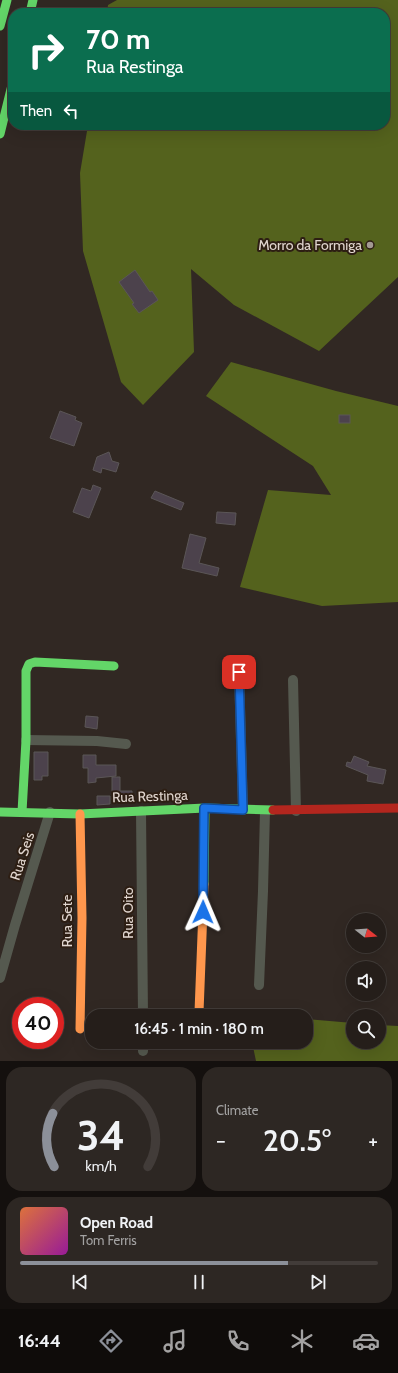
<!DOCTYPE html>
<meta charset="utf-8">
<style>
body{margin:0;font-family:Cabin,sans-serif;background:#2d2723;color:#f1f3f6;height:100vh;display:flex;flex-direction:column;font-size:15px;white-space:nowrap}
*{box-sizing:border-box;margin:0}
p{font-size:13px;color:#a3a2a2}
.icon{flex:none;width:22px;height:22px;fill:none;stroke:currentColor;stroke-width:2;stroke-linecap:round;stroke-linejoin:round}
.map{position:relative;height:1061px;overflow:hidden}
.side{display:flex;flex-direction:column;gap:6px;padding:6px;background:#14100e;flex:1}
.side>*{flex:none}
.hud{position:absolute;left:8px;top:8px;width:382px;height:122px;border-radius:16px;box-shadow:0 4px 16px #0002,0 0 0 1px #423c39;background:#0b6e4f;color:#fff;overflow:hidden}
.needle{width:26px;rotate:107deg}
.fabs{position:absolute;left:346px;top:913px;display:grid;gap:8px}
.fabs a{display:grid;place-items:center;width:40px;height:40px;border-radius:50%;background:#251e1a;box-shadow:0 4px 16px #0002,0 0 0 1px #423c39;font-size:20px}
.speed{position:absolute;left:12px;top:997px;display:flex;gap:8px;font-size:20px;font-weight:700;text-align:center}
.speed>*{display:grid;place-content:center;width:52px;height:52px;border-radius:50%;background:#251e1a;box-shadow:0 4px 16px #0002,0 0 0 1px #423c39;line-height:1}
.speed .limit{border:6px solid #d22;background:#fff;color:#111}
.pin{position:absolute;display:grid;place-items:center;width:34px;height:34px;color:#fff;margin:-17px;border-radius:8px;box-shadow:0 2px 6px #0006}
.me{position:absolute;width:44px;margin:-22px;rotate:1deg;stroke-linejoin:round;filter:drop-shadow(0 0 3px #0008)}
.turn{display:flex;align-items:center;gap:14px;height:84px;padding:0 12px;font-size:18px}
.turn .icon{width:52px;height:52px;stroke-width:2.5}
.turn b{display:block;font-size:28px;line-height:34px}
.then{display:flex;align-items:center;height:38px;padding:0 12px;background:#0003;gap:8px;font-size:15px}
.big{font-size:30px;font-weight:600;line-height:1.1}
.side .card{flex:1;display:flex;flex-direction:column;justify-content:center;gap:6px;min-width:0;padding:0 14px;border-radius:16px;background:#2d2723}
.side .dial{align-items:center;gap:0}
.dial svg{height:104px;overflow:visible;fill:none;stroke:#423c39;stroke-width:7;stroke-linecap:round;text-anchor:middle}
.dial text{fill:#f1f3f6;stroke:none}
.song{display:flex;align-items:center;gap:12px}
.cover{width:48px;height:48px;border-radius:6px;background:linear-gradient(135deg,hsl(20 70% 55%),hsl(300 70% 35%))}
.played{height:4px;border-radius:2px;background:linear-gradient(90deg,#8c9099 75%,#423c39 75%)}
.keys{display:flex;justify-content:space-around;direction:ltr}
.heat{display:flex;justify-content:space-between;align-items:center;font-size:22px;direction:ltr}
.side .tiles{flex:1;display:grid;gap:6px;grid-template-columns:1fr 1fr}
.card:last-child{grid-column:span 2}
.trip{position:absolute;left:85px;top:1009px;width:228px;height:40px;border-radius:16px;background:#251e1a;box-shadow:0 4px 16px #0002,0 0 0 1px #423c39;font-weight:600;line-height:40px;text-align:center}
.tabs{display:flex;height:64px;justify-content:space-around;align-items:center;background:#0f0c0a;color:#a3a2a2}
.tabs .icon{width:28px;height:28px}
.tabs .current{color:#8c9099}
.tabs b{font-size:18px;color:#f1f3f6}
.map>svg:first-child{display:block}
.forest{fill:#54621d}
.building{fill:#4c424c;stroke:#5b5657}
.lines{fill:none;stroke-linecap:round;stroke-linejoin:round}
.street{stroke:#55594f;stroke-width:10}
.fast{stroke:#63d668;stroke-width:9}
.slow{stroke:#ff974d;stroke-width:9}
.jam{stroke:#b3261e;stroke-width:9}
.route-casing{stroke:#114b97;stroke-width:10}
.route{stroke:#1a73e8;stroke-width:7}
.poi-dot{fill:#a39993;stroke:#2d1e13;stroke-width:1.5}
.labels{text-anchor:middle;stroke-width:4;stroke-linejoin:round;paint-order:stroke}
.poi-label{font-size:14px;fill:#e1d6cf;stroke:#2d1e13;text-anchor:end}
.street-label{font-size:14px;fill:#e1d6cf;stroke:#2d1e13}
</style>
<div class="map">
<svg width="398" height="1061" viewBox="0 0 398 1061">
<rect width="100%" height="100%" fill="#312823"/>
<g class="forest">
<polygon points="117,0 398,0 398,277 319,351 234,305 191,269 194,352 143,405 121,382 83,251 80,173 88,125 385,125 385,13 107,13 108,5"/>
<polygon points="231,362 336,391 398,406 398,602 322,606 240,587 268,490 331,495 313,466 206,396"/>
<polygon points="306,1019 353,1023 353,1042 379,1042 379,1025 398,1026 398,1061 256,1061 252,1042 306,1042"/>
</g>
<g class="building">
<polygon points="135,270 150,292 152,291 158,300 139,313 132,304 134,303 119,282"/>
<polygon points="60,411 76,417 75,420 82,423 74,446 50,438"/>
<rect x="339" y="415" width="11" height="8"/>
<polygon points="109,452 112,461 119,463 116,472 102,468 101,473 93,470 97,457"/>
<polygon points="93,485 101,488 89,518 73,512 82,488 91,491"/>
<polygon points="155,491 184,503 181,510 151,498"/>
<polygon points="217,512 236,513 235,525 216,523"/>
<polygon points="190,534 206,538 199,563 219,568 217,576 182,568"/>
<polygon points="86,716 98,717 97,729 85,727"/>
<polygon points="34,752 48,752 48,776 42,776 42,780 34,780"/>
<polygon points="83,755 96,755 96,765 116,765 116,776 96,778 96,782 88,783 88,768 83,768"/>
<polygon points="354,756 369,762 367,766 386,770 383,784 367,781 368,775 346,766 347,762 351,763"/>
<polygon points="112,777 120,777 120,791 132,791 132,800 112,800"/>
<polygon points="97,796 110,796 110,804 97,805"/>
</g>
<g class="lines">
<g class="street">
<polyline points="239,672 243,810"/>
<polyline points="293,680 296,811"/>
<polyline points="26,740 97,741 126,744"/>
<polyline points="141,811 143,1016"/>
<polyline points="0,978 15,925 50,812"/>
<polyline points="259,985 263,891 265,811"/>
<polyline points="143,1042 143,1051"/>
</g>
<g class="fast">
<polyline points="30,13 33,0"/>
<polyline points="0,26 7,0"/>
<polyline points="0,134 13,81"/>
<polyline points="0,812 80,814 205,808 273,810"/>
<polyline points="22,812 26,740 26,671 29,664 35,662 114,666"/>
<polyline points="204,884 205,808"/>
</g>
<g class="slow">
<polyline points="80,814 82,918 80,1029"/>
<polyline points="199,1012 204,884"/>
</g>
<polyline class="jam" points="273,810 398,808"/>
</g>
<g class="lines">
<defs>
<polyline id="route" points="203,912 204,808 243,810 239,672"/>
</defs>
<use href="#route" class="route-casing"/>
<use href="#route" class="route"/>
</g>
<circle class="poi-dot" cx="370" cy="245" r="4"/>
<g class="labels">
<g class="poi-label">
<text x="362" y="250">Morro da Formiga</text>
</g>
<g class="street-label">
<text transform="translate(150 796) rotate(-2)" y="5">Rua Restinga</text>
<text transform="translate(22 856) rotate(-72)" y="5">Rua Seis</text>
<text transform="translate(128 913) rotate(-90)" y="5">Rua Oito</text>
<text transform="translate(67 921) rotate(-90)" y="5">Rua Sete</text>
</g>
</g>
</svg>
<div class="fabs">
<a><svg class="needle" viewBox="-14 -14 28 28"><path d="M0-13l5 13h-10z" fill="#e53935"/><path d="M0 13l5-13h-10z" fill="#a3a2a2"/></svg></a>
<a><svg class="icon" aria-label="sound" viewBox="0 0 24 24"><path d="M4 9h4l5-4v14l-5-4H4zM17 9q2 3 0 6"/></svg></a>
<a><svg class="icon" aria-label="search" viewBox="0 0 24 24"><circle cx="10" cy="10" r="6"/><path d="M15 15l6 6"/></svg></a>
</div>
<div class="speed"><div class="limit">40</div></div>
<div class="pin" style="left:239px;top:672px;background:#d93025"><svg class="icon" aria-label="arrive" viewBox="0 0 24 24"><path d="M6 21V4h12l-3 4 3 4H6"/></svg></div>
<svg class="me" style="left:203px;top:912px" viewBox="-20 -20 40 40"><path d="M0-17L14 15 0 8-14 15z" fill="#1a73e8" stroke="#fff" stroke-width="4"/></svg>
<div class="trip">16:45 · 1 min · 180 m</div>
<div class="hud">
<div class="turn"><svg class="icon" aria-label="right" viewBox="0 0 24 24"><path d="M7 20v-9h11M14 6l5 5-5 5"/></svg><div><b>70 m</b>Rua Restinga</div></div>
<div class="then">Then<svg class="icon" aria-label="left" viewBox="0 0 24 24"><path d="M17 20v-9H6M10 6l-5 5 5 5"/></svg></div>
</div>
</div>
<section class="side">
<div class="tiles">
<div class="card dial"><svg viewBox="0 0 100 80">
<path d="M14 69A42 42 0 1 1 86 69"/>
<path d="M14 69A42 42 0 0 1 13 28" stroke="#8c9099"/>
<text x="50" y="56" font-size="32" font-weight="700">34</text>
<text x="50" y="72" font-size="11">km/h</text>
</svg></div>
<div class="card"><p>Climate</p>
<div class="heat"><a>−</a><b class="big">20.5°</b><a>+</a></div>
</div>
<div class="card">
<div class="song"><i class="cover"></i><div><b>Open Road</b><p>Tom Ferris</p></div></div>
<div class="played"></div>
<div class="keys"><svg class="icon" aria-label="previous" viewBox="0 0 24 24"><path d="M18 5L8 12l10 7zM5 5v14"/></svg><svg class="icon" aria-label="pause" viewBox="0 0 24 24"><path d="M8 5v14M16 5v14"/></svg><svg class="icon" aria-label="next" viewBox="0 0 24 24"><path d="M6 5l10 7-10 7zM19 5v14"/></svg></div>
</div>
</div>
</section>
<nav class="tabs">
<b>16:44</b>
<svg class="icon current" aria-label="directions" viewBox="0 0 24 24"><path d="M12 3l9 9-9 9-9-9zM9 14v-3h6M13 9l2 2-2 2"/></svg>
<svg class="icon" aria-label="music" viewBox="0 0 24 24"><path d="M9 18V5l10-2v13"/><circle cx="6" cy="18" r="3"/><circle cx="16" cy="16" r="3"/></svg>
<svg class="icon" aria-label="phone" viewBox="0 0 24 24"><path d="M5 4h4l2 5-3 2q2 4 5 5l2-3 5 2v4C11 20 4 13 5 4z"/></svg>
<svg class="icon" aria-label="climate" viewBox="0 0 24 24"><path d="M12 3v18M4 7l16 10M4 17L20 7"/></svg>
<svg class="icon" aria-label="car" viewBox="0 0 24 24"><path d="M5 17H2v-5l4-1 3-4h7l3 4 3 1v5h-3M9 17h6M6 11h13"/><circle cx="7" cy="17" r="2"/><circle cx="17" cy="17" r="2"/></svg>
</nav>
